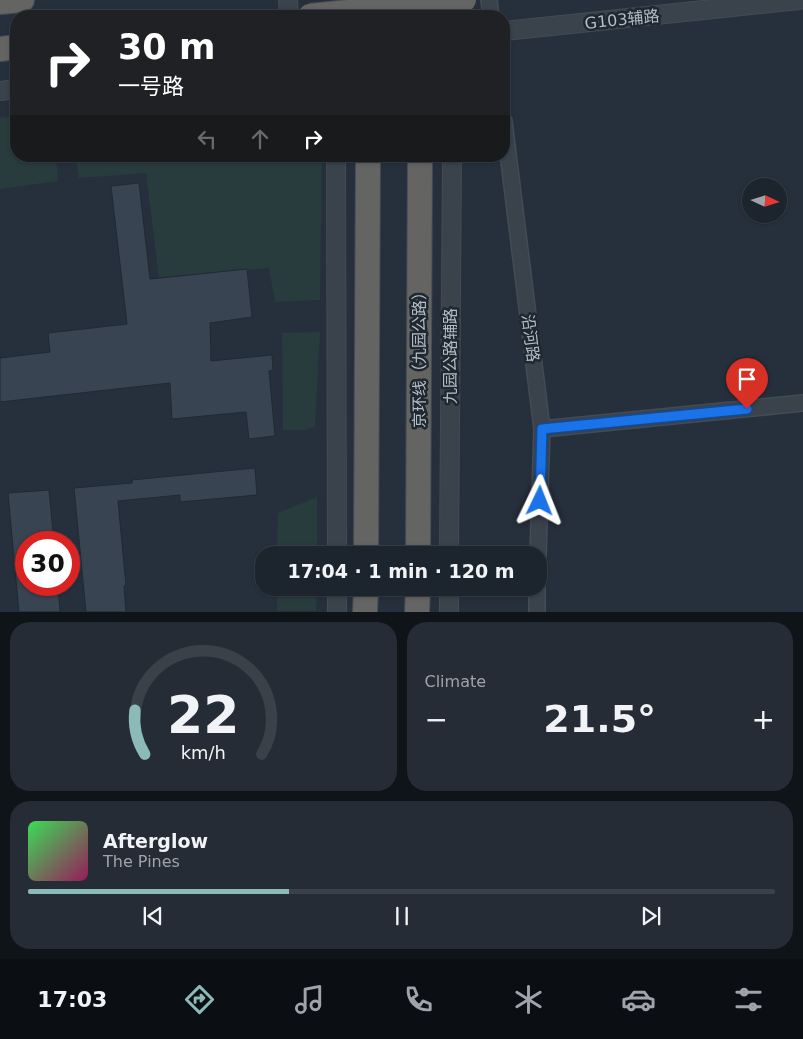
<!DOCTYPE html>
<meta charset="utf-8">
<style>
body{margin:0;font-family:"DejaVu Sans","Noto Sans SC",sans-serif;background:#252c35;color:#f1f3f6;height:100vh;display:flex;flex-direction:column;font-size:19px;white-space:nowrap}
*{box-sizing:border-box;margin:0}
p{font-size:16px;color:#a0a4aa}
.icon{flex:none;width:28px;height:28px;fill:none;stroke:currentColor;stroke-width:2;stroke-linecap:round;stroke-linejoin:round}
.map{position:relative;height:612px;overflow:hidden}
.drawer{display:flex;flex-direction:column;gap:10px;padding:10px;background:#0f1419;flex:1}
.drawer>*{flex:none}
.hud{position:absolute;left:10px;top:10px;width:500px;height:152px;border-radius:20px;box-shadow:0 1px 4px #0004,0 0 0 1px #3a4149;background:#202124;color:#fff;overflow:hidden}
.needle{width:32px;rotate:94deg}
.fabs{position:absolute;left:742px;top:178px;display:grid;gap:10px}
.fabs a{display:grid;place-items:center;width:45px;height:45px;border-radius:50%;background:#1c242d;box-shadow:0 1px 4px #0004,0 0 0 1px #3a4149;font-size:25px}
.speed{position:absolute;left:15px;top:531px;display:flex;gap:10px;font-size:25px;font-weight:700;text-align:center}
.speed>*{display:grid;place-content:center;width:65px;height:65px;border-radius:50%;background:#1c242d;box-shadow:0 1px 4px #0004,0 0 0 1px #3a4149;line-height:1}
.speed .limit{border:8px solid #d22;background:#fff;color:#111}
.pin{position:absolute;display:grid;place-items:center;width:42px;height:42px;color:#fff;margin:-51px -21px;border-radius:50% 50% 50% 0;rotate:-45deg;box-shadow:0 0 5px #0007}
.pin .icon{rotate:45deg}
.me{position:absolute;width:55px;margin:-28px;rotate:2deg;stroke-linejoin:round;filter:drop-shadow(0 0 4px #0008)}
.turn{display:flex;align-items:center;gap:18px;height:105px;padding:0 25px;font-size:22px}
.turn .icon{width:65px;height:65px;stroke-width:2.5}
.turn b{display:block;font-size:35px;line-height:42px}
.lanes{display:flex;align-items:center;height:48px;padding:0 25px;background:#0003;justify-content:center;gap:25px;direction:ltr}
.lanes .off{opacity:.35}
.big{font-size:38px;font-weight:700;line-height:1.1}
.drawer .tile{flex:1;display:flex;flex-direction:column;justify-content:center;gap:8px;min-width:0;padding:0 18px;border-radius:20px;background:#252c35}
.drawer .dial{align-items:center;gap:0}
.dial svg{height:130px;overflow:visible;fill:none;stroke:#3a4149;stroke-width:7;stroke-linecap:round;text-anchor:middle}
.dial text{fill:#f1f3f6;stroke:none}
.song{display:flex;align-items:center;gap:15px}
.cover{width:60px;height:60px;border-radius:8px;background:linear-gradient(135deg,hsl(130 70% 55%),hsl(330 70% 35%))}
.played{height:5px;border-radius:2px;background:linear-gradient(90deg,#8bbbb9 35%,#3a4149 35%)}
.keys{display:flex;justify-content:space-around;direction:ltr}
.heat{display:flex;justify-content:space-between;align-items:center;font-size:28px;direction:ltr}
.drawer .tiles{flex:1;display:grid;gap:10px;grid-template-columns:1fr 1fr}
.tile:last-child{grid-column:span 2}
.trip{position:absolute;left:255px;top:546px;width:292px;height:50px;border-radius:20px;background:#1c242d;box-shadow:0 1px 4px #0004,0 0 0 1px #3a4149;font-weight:700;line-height:50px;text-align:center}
.dock{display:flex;height:80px;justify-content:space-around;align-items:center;background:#0b0e12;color:#a0a4aa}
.dock .icon{width:35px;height:35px}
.dock .current{color:#8bbbb9}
.dock b{font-size:22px;color:#f1f3f6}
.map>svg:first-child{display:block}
.green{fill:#283b3d}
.building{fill:#384452;stroke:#212933}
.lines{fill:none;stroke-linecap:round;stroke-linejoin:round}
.minor-casing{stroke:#434b55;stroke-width:18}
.tertiary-casing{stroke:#434b55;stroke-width:20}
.trunk-casing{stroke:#454d57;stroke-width:26}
.minor{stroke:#3a424c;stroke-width:15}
.tertiary{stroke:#3a424c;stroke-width:18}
.trunk{stroke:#646462;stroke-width:24}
.trunk-bridge-casing{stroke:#454d57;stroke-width:26;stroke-linecap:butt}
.trunk-bridge{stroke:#646462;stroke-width:24}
.route-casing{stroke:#114b97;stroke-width:12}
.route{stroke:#1a73e8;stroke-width:9}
.labels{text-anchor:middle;stroke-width:5;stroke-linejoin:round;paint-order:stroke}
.street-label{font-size:16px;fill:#b5bdc7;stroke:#1f2731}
</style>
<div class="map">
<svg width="803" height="612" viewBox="0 0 803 612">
<rect width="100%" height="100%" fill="#26303c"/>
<g class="green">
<polygon points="16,116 16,156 56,156 58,181 0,189 0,118"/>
<polygon points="76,156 322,156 320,300 275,302 269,268 159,278 146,173 79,178"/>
<polygon points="320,332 315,427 305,430 283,430 282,333"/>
<polygon points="317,497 317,555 277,555 278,513"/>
<polygon points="277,588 317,588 316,611 277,611"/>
</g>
<g class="building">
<polygon points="139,183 150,279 247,269 252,317 210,323 211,361 272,355 273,370 269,371 275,436 249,439 246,412 172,419 170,383 0,402 0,358 50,352 48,333 127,324 111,186"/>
<polygon points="255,468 257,495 180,502 180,495 118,501 126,585 124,586 126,612 86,612 74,488 132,483 132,480"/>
<polygon points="49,490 54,542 26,542 26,585 58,585 60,612 19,612 8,493"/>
</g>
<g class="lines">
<defs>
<g id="minor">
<polyline points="489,0 491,16"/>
<polyline points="504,121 542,429 538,555"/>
<polyline points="542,429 803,403"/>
<polyline points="537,612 537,588"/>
</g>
<g id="tertiary">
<polyline points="288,0 289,16"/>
<polyline points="504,31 799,0"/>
<polyline points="0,91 16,89"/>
<polyline points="336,156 337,555"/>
<polyline points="449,555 452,156"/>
<polyline points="337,612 337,588"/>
<polyline points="449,612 449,588"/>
</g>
<g id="trunk">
<polyline points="0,2 22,0"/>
<polyline points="0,49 16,47"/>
<polyline points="366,555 368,156"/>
<polyline points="418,555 420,156"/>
<polyline points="365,612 366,588"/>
<polyline points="417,612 418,588"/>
</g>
</defs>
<use href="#minor" class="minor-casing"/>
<use href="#tertiary" class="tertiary-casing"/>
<use href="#trunk" class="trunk-casing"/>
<use href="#minor" class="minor"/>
<use href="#tertiary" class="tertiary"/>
<use href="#trunk" class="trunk"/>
<defs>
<polyline id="trunk-bridge" points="310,16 464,0"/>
</defs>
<use href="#trunk-bridge" class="trunk-bridge-casing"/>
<use href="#trunk-bridge" class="trunk-bridge"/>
</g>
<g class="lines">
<defs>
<polyline id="route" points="540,501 542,429 747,409"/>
</defs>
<use href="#route" class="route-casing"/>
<use href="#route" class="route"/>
</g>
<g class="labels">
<g class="street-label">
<text transform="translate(622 19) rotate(-6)" y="6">G103辅路</text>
<text transform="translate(531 338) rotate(83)" y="6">沿河路</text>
<text transform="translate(419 356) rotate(-90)" y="6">京环线（九园公路）</text>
<text transform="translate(450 356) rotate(-90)" y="6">九园公路辅路</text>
</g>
</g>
</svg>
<div class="fabs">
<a><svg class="needle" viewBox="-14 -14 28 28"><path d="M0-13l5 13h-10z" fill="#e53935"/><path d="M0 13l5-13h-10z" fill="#a0a4aa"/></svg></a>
</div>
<div class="speed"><div class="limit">30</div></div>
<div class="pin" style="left:747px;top:409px;background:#d93025"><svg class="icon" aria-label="arrive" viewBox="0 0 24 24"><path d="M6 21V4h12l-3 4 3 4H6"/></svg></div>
<svg class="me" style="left:540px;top:501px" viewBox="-20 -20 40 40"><path d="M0-17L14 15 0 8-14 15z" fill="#1a73e8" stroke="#fff" stroke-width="4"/></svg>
<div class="trip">17:04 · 1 min · 120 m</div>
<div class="hud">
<div class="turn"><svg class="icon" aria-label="right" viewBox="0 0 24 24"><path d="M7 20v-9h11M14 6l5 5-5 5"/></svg><div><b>30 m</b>一号路</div></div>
<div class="lanes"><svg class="icon off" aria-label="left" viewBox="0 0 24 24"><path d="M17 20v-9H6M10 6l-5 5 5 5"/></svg><svg class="icon off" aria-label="ahead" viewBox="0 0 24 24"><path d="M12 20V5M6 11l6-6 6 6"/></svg><svg class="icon" aria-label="right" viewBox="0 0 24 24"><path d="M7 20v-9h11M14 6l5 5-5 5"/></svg></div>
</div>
</div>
<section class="drawer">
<div class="tiles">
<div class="tile dial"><svg viewBox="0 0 100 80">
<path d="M14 69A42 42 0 1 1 86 69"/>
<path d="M14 69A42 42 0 0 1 8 42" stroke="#8bbbb9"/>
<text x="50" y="56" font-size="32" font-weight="700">22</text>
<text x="50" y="72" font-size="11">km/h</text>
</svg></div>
<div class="tile"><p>Climate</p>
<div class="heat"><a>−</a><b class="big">21.5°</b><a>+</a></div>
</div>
<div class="tile">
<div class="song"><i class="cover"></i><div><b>Afterglow</b><p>The Pines</p></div></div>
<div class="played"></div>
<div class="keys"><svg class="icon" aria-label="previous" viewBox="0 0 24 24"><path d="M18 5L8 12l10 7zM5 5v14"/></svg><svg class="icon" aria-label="pause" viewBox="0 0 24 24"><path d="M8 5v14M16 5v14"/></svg><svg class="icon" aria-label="next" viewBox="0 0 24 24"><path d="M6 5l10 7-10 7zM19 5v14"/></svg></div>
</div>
</div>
</section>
<nav class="dock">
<b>17:03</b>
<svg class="icon current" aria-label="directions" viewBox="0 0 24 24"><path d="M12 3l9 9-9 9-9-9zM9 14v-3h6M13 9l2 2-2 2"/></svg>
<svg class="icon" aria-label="music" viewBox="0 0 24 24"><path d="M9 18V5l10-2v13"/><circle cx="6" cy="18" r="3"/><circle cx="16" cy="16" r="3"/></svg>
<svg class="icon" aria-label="phone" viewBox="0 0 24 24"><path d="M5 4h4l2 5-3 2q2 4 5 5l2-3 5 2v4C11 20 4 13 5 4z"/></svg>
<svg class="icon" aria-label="climate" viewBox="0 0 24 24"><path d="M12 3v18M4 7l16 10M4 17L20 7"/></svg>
<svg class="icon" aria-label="car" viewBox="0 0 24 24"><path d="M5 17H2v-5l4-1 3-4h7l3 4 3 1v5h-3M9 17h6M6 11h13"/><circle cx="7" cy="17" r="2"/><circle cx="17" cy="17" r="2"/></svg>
<svg class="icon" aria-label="filters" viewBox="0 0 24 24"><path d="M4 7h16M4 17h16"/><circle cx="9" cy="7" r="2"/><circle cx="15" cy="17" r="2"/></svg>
</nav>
